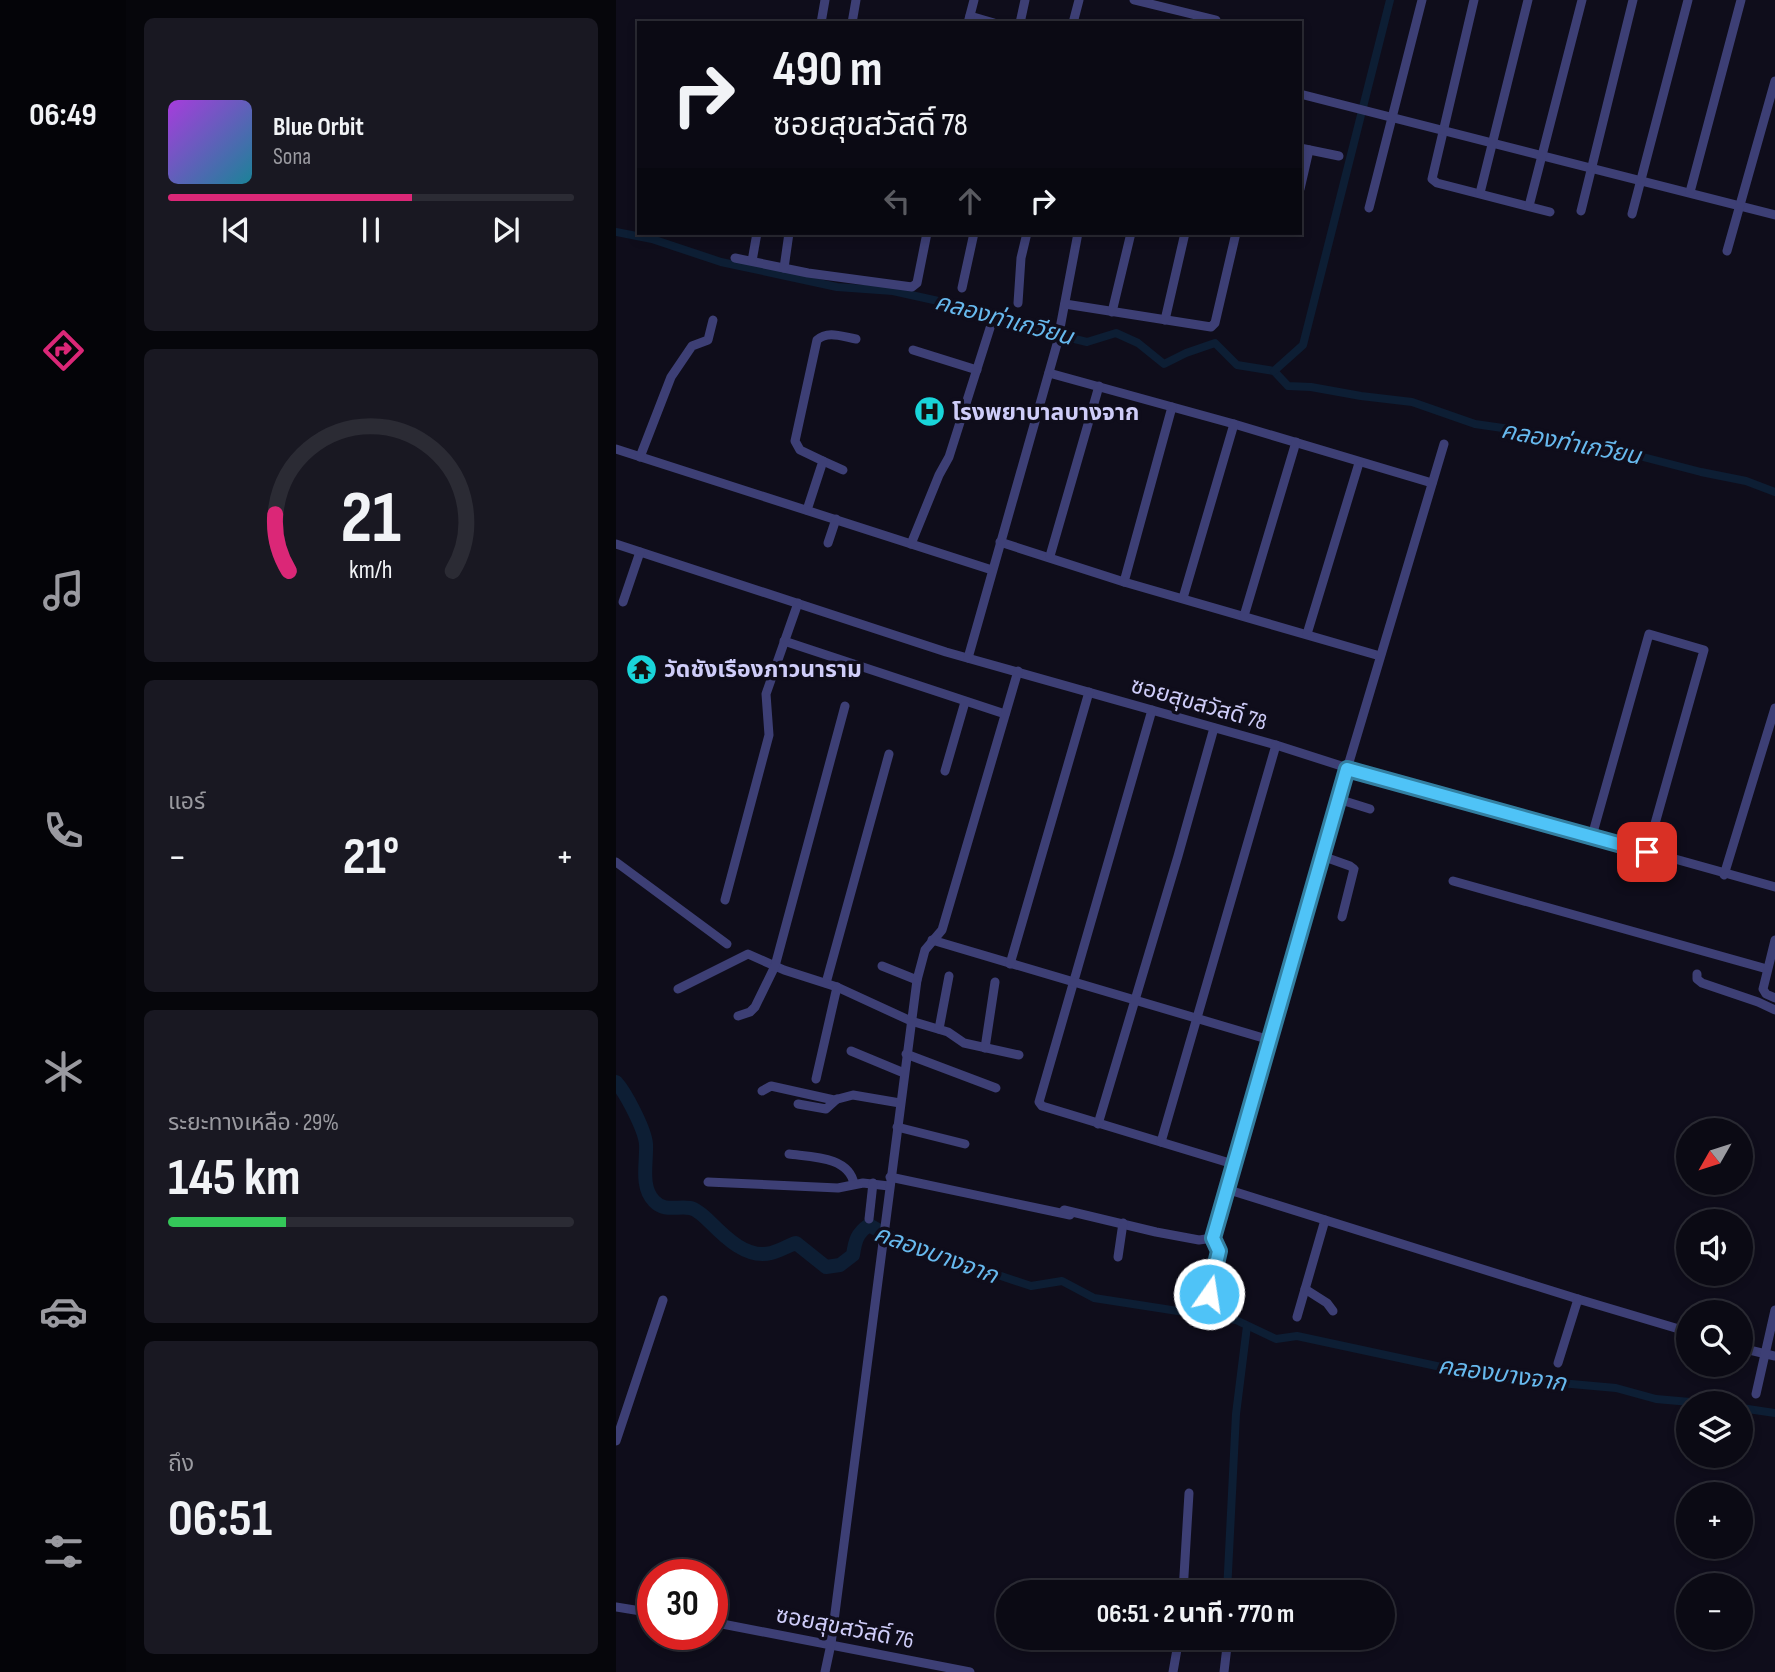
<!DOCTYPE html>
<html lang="th">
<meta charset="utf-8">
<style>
body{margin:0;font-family:"Sofia Sans Condensed","Noto Sans Thai",sans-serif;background:#191822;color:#f1f3f6;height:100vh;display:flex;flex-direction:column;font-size:26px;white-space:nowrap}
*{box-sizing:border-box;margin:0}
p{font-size:23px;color:#9a9aa0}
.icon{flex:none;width:38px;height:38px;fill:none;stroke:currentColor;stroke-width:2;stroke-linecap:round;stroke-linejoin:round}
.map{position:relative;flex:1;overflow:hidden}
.sheet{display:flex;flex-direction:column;gap:18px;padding:18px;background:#06060b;width:490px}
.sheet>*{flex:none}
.top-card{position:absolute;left:21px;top:21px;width:665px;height:214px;border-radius:0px;box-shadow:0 4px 10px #0003,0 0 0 2px #2b2b34;background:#0b0a14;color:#f1f3f6;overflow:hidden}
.needle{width:46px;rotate:231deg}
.controls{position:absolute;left:1060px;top:1118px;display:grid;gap:14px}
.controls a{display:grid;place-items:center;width:77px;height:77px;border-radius:50%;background:#0b0a14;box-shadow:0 4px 10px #0003,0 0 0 2px #2b2b34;font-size:35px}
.speed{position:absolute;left:21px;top:1559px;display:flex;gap:14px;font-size:35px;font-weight:700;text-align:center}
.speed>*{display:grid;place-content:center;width:91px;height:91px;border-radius:50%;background:#0b0a14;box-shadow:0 4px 10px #0003,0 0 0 2px #2b2b34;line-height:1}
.speed .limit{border:10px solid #d22;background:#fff;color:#111}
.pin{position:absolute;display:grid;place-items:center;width:60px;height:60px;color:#fff;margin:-30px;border-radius:14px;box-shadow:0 4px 10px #0006}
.me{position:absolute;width:77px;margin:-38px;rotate:13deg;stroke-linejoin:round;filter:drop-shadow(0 0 5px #0008)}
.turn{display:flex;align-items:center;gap:24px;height:147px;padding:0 21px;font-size:32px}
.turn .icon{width:91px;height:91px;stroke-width:2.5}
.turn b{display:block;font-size:49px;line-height:60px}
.lanes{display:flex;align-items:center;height:66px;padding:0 21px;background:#0003;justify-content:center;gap:35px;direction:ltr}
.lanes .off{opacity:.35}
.big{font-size:52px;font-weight:700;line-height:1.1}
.sheet .card{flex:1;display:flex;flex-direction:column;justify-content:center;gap:10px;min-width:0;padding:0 24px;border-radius:10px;background:#191822}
.sheet .dial{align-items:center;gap:0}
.dial svg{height:182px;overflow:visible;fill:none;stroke:#2b2b34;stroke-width:7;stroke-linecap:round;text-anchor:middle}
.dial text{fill:#f1f3f6;stroke:none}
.song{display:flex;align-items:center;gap:21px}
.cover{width:84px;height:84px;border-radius:10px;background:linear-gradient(135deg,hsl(280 70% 55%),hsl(190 70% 35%))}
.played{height:7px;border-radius:4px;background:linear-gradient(90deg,#db2777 60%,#2b2b34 60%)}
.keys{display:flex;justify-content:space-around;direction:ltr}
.heat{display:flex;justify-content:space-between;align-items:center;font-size:38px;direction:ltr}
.charge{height:10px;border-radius:5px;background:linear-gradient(90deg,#34c759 29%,#2b2b34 0)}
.trip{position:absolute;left:380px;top:1580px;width:399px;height:70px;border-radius:35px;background:#0b0a14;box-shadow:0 4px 10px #0003,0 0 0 2px #2b2b34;font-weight:700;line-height:70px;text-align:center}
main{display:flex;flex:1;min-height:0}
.tab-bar{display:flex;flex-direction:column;width:126px;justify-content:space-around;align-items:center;background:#040408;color:#9a9aa0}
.tab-bar .icon{width:49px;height:49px}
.tab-bar .current{color:#db2777}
.tab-bar b{font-size:32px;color:#f1f3f6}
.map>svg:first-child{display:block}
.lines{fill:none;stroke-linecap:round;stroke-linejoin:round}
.canal{stroke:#0d1e34;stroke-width:8}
.river{stroke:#0d1e34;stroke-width:14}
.minor{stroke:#3d3f75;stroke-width:9}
.route-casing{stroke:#337fa1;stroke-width:18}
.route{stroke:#4fc3f7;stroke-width:12}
.labels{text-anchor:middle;stroke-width:7;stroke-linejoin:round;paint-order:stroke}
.poi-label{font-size:23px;font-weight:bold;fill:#cfcdf9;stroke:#0f0d1b;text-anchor:start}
.street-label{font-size:23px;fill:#cfcdf9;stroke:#0f0d1b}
.water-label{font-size:24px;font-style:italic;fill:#67b9ee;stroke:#0f0d1b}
</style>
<main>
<nav class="tab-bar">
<b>06:49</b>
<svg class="icon current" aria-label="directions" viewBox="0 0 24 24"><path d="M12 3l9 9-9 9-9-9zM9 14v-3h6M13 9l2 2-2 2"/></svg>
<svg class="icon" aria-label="music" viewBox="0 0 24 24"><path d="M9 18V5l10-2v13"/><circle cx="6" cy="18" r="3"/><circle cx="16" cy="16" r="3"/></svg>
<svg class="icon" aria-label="phone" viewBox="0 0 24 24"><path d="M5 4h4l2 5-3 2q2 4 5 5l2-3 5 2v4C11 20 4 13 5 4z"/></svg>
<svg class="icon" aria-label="climate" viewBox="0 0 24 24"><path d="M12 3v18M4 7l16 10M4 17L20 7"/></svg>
<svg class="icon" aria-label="car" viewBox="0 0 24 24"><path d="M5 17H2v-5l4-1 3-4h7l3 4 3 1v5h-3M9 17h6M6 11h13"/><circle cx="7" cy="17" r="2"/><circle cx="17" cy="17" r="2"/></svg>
<svg class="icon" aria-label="filters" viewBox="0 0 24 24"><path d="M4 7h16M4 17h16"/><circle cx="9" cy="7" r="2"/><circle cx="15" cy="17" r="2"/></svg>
</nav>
<section class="sheet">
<div class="card">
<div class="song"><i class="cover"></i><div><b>Blue Orbit</b><p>Sona</p></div></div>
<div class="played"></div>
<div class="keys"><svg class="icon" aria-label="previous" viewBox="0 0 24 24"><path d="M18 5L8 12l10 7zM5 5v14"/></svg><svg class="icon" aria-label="pause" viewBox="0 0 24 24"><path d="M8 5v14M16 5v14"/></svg><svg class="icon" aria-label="next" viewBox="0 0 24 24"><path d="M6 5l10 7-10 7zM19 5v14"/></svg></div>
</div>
<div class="card dial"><svg viewBox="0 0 100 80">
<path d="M14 69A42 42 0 1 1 86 69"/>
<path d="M14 69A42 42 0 0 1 8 44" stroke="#db2777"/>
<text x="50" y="56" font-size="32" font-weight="700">21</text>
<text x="50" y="72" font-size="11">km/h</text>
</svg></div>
<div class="card"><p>แอร์</p>
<div class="heat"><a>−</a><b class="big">21°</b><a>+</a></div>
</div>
<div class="card"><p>ระยะทางเหลือ · 29%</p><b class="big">145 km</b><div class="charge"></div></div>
<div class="card"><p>ถึง</p><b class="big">06:51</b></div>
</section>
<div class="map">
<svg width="1159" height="1672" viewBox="0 0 1159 1672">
<rect width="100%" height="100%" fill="#0f0d1b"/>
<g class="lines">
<g class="canal">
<polyline points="0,232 36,239 105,262 221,287 277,291 363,310 434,333 471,342 500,333 522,343 548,364 570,353 599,343 621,365 658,371 672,386 695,387 745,396 796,402 859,424 921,433 1000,450 1085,472 1130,481 1159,492"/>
<polyline points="658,371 687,345 774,0"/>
<polyline points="276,1238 340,1265 367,1270 415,1286 446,1281 478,1298 620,1320 660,1339 681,1336 867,1376 1000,1388 1040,1399 1097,1404"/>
<polyline points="1125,1408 1159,1413"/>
<polyline points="611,1592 620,1414 631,1326"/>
</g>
<path class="river" d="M0,1082C10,1093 29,1130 30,1144C31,1163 24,1186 38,1201C48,1212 61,1206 74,1208C81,1209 90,1218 95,1223C110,1238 131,1259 155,1253C163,1251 171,1246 180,1243L210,1267L224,1265L237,1255C239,1241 241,1233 253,1225L276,1238"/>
<g class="minor">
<polyline points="518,0 600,20"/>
<polyline points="858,0 816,179 821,183 934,212"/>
<polyline points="354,16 378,23"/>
<polyline points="205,23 209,0"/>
<polyline points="236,23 240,0"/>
<polyline points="352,23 358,0"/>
<polyline points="404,23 409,0"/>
<polyline points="457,23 463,0"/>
<polyline points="684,94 1159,215"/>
<polyline points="684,148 723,156"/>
<polyline points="684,189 693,150"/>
<polyline points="1074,192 1125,0"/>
<polyline points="864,193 912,0"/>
<polyline points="913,206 966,0"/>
<polyline points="753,208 806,0"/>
<polyline points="965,211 1017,0"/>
<polyline points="1016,214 1072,0"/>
<polyline points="1111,251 1159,81"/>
<polyline points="119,258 192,273 296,287 301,283 311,233"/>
<polyline points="136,261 141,233"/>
<polyline points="168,268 173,233"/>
<polyline points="346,288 358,233"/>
<polyline points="402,303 405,258 411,233"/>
<polyline points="449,304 595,327 599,323 620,233"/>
<polyline points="496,312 515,233"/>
<polyline points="549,320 569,233"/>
<polyline points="297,350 361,370"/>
<polyline points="433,373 618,424 816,483"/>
<polyline points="0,449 376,570"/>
<polyline points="24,457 55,377 76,346 92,340 97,320"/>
<polyline points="207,461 227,470"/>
<path d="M191,510L207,461L184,450L179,441L201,340C212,330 227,337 240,339"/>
<polyline points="384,542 508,582 764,656"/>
<polyline points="212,543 220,519"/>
<polyline points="0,544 330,652 660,745 791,787 912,818 1159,887"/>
<polyline points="295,544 323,475 333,457 374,328"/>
<polyline points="434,556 483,386"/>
<polyline points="508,582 556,407"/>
<polyline points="567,598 618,424"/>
<polyline points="7,602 24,552"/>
<polyline points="628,616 680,442"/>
<polyline points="691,634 743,463"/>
<polyline points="168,641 389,714"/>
<polyline points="352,658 441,344 462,233"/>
<polyline points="536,710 423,1102 426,1106 617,1164"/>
<polyline points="329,771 349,702"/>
<polyline points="722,799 754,809"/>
<polyline points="976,836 1033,634 1088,650 1031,852"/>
<polyline points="706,856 734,866 738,869 726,917"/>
<polyline points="0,862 111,944"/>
<polyline points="1108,875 1159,708"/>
<polyline points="837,881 1151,969"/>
<polyline points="109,900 153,735 150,694 182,603"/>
<polyline points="316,940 654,1040"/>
<polyline points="1159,940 1147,989 1150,994 1159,998"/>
<polyline points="394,964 473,692"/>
<polyline points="266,966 301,980"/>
<polyline points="1081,974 1081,979 1086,983 1142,1002 1159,1010"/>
<polyline points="210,983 273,754"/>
<polyline points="62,989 132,954 168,970 221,987 295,1021 332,1032 348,1043 403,1055"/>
<polyline points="122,1016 134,1012 139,1007 159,966 229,706"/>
<polyline points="323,1029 333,976"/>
<polyline points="369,1048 379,982"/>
<polyline points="235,1051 288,1073"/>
<polyline points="290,1054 380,1088"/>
<polyline points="200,1079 221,987"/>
<polyline points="146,1091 155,1086 218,1100 237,1095 284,1103"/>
<polyline points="182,1104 210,1109 221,1099"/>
<polyline points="482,1124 562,856 598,728"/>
<polyline points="281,1127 349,1144"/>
<polyline points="545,1142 660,745"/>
<path d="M173,1154C195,1157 233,1156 238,1184"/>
<polyline points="274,1177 454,1215"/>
<polyline points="92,1182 222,1188 247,1183 273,1186"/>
<polyline points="610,1189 962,1299"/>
<polyline points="448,1210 540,1232 583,1240 597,1238 599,1235 613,1177 663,1012 731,769 828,444"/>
<polyline points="253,1219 257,1183"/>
<polyline points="502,1257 507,1223"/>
<polyline points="689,1289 711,1303 717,1311"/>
<polyline points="593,1294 603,1250 597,1238"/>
<polyline points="681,1317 709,1220"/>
<polyline points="1125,1348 1159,1356"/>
<polyline points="942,1363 962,1299 1073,1332"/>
<polyline points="1140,1394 1159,1310"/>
<polyline points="0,1441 47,1300"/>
<polyline points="567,1592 573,1493"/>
<polyline points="0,1607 37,1613"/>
<polyline points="96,1622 354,1672"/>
<polyline points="209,1672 215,1644 301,980 309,950 326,930 402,671"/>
<polyline points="557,1672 563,1638"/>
<polyline points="608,1672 612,1638"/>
</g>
</g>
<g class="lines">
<defs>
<polyline id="route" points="593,1294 603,1251 597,1238 731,769 1031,852"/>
</defs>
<use href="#route" class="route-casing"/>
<use href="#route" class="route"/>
</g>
<defs>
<symbol id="hospital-disc" viewBox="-11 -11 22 22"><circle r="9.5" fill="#19d5da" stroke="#0f0d1b"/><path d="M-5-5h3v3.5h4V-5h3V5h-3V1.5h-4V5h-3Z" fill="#111"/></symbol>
<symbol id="temple-disc" viewBox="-11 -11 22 22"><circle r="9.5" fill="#19d5da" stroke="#0f0d1b"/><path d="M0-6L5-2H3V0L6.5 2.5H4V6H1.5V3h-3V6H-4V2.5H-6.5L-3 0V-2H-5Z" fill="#111"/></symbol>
</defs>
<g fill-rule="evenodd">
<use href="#hospital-disc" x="296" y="394" width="35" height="35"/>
<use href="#temple-disc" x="8" y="652" width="35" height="35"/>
</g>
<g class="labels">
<g class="poi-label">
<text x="336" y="420">โรงพยาบาลบางจาก</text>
<text x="48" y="677">วัดชังเรืองภาวนาราม</text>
</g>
<g class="street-label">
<text transform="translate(583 703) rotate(16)" y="8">ซอยสุขสวัสดิ์ 78</text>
<text transform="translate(229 1627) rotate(11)" y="8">ซอยสุขสวัสดิ์ 76</text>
</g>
<g class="water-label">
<text transform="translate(388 319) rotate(15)" y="8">คลองท่าเกวียน</text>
<text transform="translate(955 443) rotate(11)" y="8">คลองท่าเกวียน</text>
<text transform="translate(320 1254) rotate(20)" y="8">คลองบางจาก</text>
<text transform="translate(886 1374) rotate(8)" y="8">คลองบางจาก</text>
</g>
</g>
</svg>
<div class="controls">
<a><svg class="needle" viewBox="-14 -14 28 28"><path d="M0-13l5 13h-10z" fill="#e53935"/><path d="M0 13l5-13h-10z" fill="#9a9aa0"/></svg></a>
<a><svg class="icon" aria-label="sound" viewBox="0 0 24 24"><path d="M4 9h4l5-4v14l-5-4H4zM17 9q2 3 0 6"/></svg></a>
<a><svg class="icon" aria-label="search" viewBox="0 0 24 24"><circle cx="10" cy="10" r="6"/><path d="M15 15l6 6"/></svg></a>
<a><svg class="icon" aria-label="layers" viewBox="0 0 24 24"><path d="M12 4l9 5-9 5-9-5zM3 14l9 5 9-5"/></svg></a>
<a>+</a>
<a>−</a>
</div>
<div class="speed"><div class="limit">30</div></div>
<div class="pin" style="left:1031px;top:852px;background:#d93025"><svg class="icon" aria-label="arrive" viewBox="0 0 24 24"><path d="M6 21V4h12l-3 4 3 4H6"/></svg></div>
<svg class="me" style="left:593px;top:1294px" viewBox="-20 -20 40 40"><circle r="17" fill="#4fc3f7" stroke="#fff" stroke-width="3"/><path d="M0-11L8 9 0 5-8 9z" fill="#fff"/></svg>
<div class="trip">06:51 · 2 นาที · 770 m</div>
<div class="top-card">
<div class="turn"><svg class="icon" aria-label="right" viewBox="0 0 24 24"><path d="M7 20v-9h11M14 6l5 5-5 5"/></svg><div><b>490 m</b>ซอยสุขสวัสดิ์ 78</div></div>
<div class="lanes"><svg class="icon off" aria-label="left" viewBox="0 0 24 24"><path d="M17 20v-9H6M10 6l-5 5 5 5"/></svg><svg class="icon off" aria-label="ahead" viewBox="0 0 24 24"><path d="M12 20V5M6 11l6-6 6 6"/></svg><svg class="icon" aria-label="right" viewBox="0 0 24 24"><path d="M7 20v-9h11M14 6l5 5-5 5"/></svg></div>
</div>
</div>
</main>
